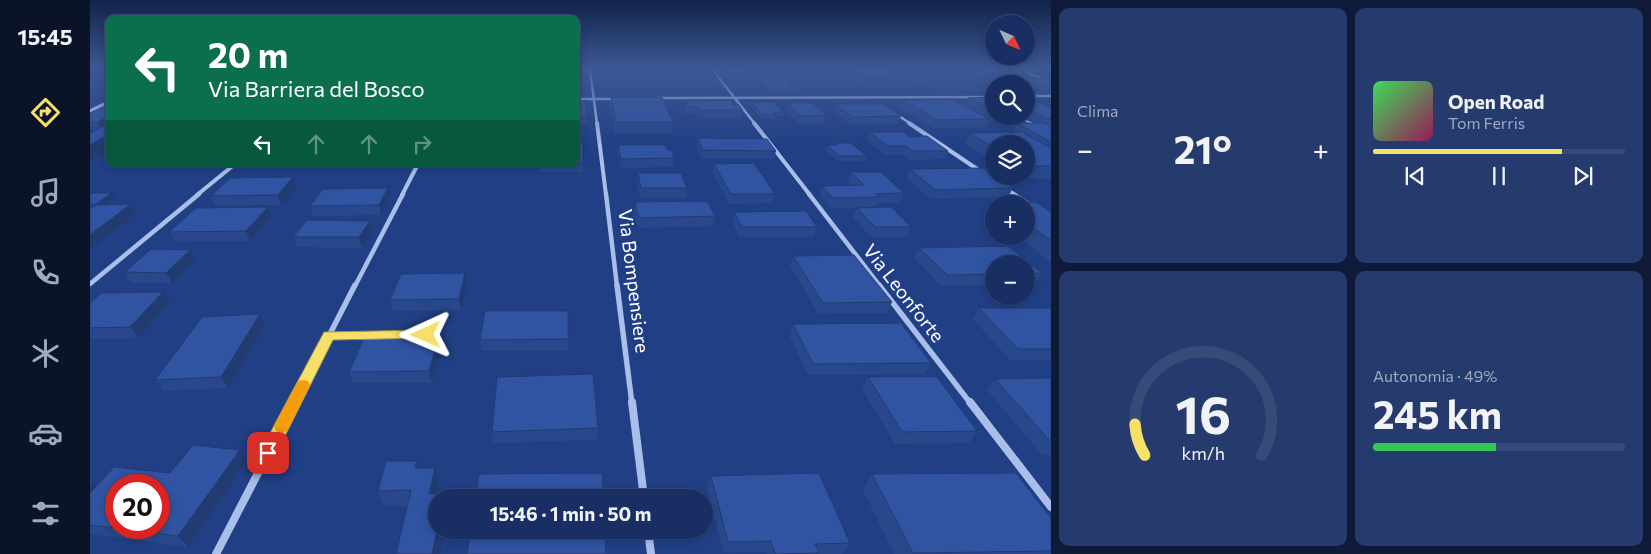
<!DOCTYPE html>
<html lang="it">
<meta charset="utf-8">
<style>
body{margin:0;font-family:Commissioner,sans-serif;background:#263b6d;color:#f1f3f6;height:100vh;display:flex;flex-direction:column;font-size:19px;white-space:nowrap}
*{box-sizing:border-box;margin:0}
p{font-size:16px;color:#9fa9bf}
.icon{flex:none;width:28px;height:28px;fill:none;stroke:currentColor;stroke-width:2;stroke-linecap:round;stroke-linejoin:round}
.map{position:relative;flex:1;overflow:hidden}
.panel{display:flex;flex-direction:column;gap:8px;padding:8px;background:#0e1a37;width:600px}
.panel>*{flex:none}
.hud{position:absolute;left:15px;top:15px;width:475px;height:152px;border-radius:10px;box-shadow:0 2px 8px #0003,0 0 0 1px #374a78;background:#0b6e4f;color:#fff;overflow:hidden}
.needle{width:32px;rotate:134deg}
.tools{position:absolute;left:895px;top:15px;display:grid;gap:10px}
.tools a{display:grid;place-items:center;width:50px;height:50px;border-radius:50%;background:#192f64;box-shadow:0 2px 8px #0003,0 0 0 1px #374a78;font-size:25px}
.speed{position:absolute;left:15px;top:474px;display:flex;gap:10px;font-size:25px;font-weight:700;text-align:center}
.speed>*{display:grid;place-content:center;width:65px;height:65px;border-radius:50%;background:#192f64;box-shadow:0 2px 8px #0003,0 0 0 1px #374a78;line-height:1}
.speed .limit{border:8px solid #d22;background:#fff;color:#111}
.pin{position:absolute;display:grid;place-items:center;width:42px;height:42px;color:#fff;margin:-21px;border-radius:10px;box-shadow:0 2px 8px #0006}
.me{position:absolute;width:55px;margin:-28px;rotate:269deg;stroke-linejoin:round;filter:drop-shadow(0 0 4px #0008)}
.turn{display:flex;align-items:center;gap:18px;height:105px;padding:0 20px;font-size:22px}
.turn .icon{width:65px;height:65px;stroke-width:2.5}
.turn b{display:block;font-size:35px;line-height:42px}
.lanes{display:flex;align-items:center;height:48px;padding:0 20px;background:#0003;justify-content:center;gap:25px;direction:ltr}
.lanes .off{opacity:.35}
.big{font-size:38px;font-weight:700;line-height:1.1}
.panel .card{flex:1;display:flex;flex-direction:column;justify-content:center;gap:8px;min-width:0;padding:0 18px;border-radius:10px;background:#263b6d}
.panel .dial{align-items:center;gap:0}
.dial svg{height:130px;overflow:visible;fill:none;stroke:#374a78;stroke-width:7;stroke-linecap:round;text-anchor:middle}
.dial text{fill:#f1f3f6;stroke:none}
.song{display:flex;align-items:center;gap:15px}
.cover{width:60px;height:60px;border-radius:8px;background:linear-gradient(135deg,hsl(130 70% 55%),hsl(330 70% 35%))}
.played{height:5px;border-radius:2px;background:linear-gradient(90deg,#f6e06a 75%,#374a78 75%)}
.keys{display:flex;justify-content:space-around;direction:ltr}
.heat{display:flex;justify-content:space-between;align-items:center;font-size:28px;direction:ltr}
.charge{height:8px;border-radius:4px;background:linear-gradient(90deg,#34c759 49%,#374a78 0)}
.panel .tiles{flex:1;display:grid;gap:8px;grid-template-columns:repeat(2,1fr)}
.trip{position:absolute;left:338px;top:489px;width:285px;height:50px;border-radius:25px;background:#192f64;box-shadow:0 2px 8px #0003,0 0 0 1px #374a78;font-weight:700;line-height:50px;text-align:center}
main{display:flex;flex:1;min-height:0}
.tab-bar{display:flex;flex-direction:column;width:90px;justify-content:space-around;align-items:center;background:#0a1328;color:#9fa9bf}
.tab-bar .icon{width:35px;height:35px}
.tab-bar .active{color:#f6e06a}
.tab-bar b{font-size:22px;color:#f1f3f6}
.map>svg:first-child{display:block}
.lines{fill:none;stroke-linecap:round;stroke-linejoin:round}
.service{stroke:#a9bee9;stroke-width:4.5}
.minor-far4{stroke:#a9bee9;stroke-width:2.5}
.minor-far3{stroke:#a9bee9;stroke-width:4}
.minor-far2{stroke:#a9bee9;stroke-width:4.5}
.minor-far1{stroke:#a9bee9;stroke-width:5.5}
.minor{stroke:#a9bee9;stroke-width:8}
.secondary{fill:#d4dff7;fill-rule:evenodd}
.wall{fill:#29488b}
.shaded-wall{fill:#223b71}
.building{fill:#3054a2;stroke:#223b71;fill-rule:evenodd}
.route{fill:#f6e06a;stroke:#a09245}
.slow{fill:#f59e0b}
.labels{text-anchor:middle;stroke-width:5;stroke-linejoin:round;paint-order:stroke}
.street-label{font-size:19px;fill:#fff;stroke:#213f85}
</style>
<main>
<nav class="tab-bar">
<b>15:45</b>
<svg class="icon active" aria-label="directions" viewBox="0 0 24 24"><path d="M12 3l9 9-9 9-9-9zM9 14v-3h6M13 9l2 2-2 2"/></svg>
<svg class="icon" aria-label="music" viewBox="0 0 24 24"><path d="M9 18V5l10-2v13"/><circle cx="6" cy="18" r="3"/><circle cx="16" cy="16" r="3"/></svg>
<svg class="icon" aria-label="phone" viewBox="0 0 24 24"><path d="M5 4h4l2 5-3 2q2 4 5 5l2-3 5 2v4C11 20 4 13 5 4z"/></svg>
<svg class="icon" aria-label="climate" viewBox="0 0 24 24"><path d="M12 3v18M4 7l16 10M4 17L20 7"/></svg>
<svg class="icon" aria-label="car" viewBox="0 0 24 24"><path d="M5 17H2v-5l4-1 3-4h7l3 4 3 1v5h-3M9 17h6M6 11h13"/><circle cx="7" cy="17" r="2"/><circle cx="17" cy="17" r="2"/></svg>
<svg class="icon" aria-label="filters" viewBox="0 0 24 24"><path d="M4 7h16M4 17h16"/><circle cx="9" cy="7" r="2"/><circle cx="15" cy="17" r="2"/></svg>
</nav>
<div class="map">
<svg width="961" height="554" viewBox="0 0 961 554">
<rect width="100%" height="100%" fill="#213f85"/>
<g class="lines">
<polyline class="service" points="239,335 279,336"/>
<g class="minor-far4">
<polyline points="500,69 507,124"/>
<polyline points="622,69 665,124"/>
<polyline points="929,69 961,82"/>
<polyline points="936,96 961,96"/>
<polyline points="567,98 904,97"/>
<polyline points="486,99 526,99"/>
<polyline points="806,114 821,124"/>
<polyline points="926,116 942,124"/>
</g>
<g class="minor-far3">
<polyline points="507,123 516,195"/>
<polyline points="664,123 720,195"/>
<polyline points="819,123 890,171"/>
<polyline points="939,123 945,126"/>
<polyline points="916,189 925,195"/>
<polyline points="107,195 145,164"/>
<polyline points="312,195 328,164"/>
</g>
<g class="minor-far2">
<polyline points="516,194 527,286"/>
<polyline points="719,194 790,286"/>
<polyline points="923,194 940,205"/>
<polyline points="0,284 109,194"/>
<polyline points="265,286 313,194"/>
</g>
<g class="minor-far1">
<polyline points="527,285 542,404"/>
<polyline points="789,285 881,404"/>
<polyline points="204,404 265,285"/>
</g>
<g class="minor">
<polyline points="542,402 554,498"/>
<polyline points="880,402 961,507"/>
<polyline points="558,530 561,554"/>
<polyline points="126,554 205,402"/>
</g>
<polygon class="secondary" points="19,100 19,104 0,113 0,109"/>
</g>
<g class="wall">
<polygon points="530,69 554,69 553,72 531,72"/>
<polygon points="630,69 654,69 662,76 661,80 638,80 630,71"/>
<polygon points="747,69 796,69 810,77 807,87 772,87"/>
<polygon points="876,69 935,69 932,75 890,75"/>
<polygon points="933,78 961,80 961,91 953,91 931,82"/>
<polygon points="672,79 706,89 705,93 682,93 672,83"/>
<polygon points="822,79 847,83 846,87 828,87 821,83"/>
<polygon points="908,81 935,84 907,84"/>
<polygon points="936,84 943,87 942,91 936,91"/>
<polygon points="936,96 961,108 961,179 927,179 923,176 936,176 936,144 904,144 904,163 901,162 903,158 896,158 875,144 880,133 924,132 922,131 926,123 946,123 937,118 935,123 907,123 874,105 878,98 904,98 904,116 936,116"/>
<polygon points="521,97 583,122 582,133 525,133 520,107"/>
<polygon points="596,100 644,105 652,110 651,118 608,118 606,114 598,114 595,108"/>
<polygon points="813,100 900,119 896,127 843,128 810,108"/>
<polygon points="486,101 497,117 497,125 486,125"/>
<polygon points="662,102 693,112 692,116 686,116 685,119 671,119 661,106"/>
<polygon points="698,103 736,115 734,123 708,123 696,111"/>
<polygon points="19,104 0,161 0,113"/>
<polygon points="746,104 811,116 808,124 759,124 744,111"/>
<polygon points="486,129 490,129 490,143 493,163 493,172 449,172 449,164 486,164"/>
<polygon points="780,132 820,137 858,151 854,159 818,160 812,155 794,155 777,140"/>
<polygon points="608,138 686,151 684,159 611,159 606,146"/>
<polygon points="745,143 777,156 775,161 748,161 736,150 737,145 744,145"/>
<polygon points="528,145 578,150 584,158 583,167 531,168 527,154"/>
<polygon points="624,164 685,194 683,203 639,204 623,173"/>
<polygon points="820,169 923,188 918,197 841,199 816,178"/>
<polygon points="761,172 814,193 810,203 788,203 786,207 740,208 730,195 732,186 762,185 758,181"/>
<polygon points="548,173 597,188 596,198 550,198 547,182"/>
<polygon points="207,187 191,205 125,205 121,196"/>
<polygon points="22,193 25,198 15,205 41,204 46,214 0,250 0,194"/>
<polygon points="300,197 291,215 223,216 220,206"/>
<polygon points="545,202 625,216 623,226 548,228 544,212"/>
<polygon points="909,202 946,202 961,212 961,263 928,236 936,236 936,204 908,204"/>
<polygon points="178,207 181,217 160,241 85,242 79,232"/>
<polygon points="767,208 821,227 817,237 781,237 763,217"/>
<polygon points="644,212 727,227 724,237 649,237 642,221"/>
<polygon points="282,231 272,248 207,247 203,237"/>
<polygon points="918,246 952,273 945,284 936,284 936,264 904,264 904,285 851,286 824,258 829,248"/>
<polygon points="703,256 802,302 797,313 729,314 700,266"/>
<polygon points="106,260 82,283 41,283 35,272"/>
<polygon points="377,284 371,310 303,311 300,300"/>
<polygon points="80,302 48,338 0,339 0,303"/>
<polygon points="889,308 961,308 961,360 920,360 883,319"/>
<polygon points="478,311 478,351 391,351 390,340"/>
<polygon points="170,314 175,325 138,388 73,391 65,380"/>
<polygon points="703,324 841,363 834,374 718,375 699,335"/>
<polygon points="350,333 352,344 342,383 263,383 259,372"/>
<polygon points="778,377 887,431 879,443 805,444 772,389"/>
<polygon points="961,378 961,455 952,455 897,390 905,379"/>
<polygon points="508,428 507,440 403,443 402,432"/>
<polygon points="157,461 98,547 0,534 0,480 8,485"/>
<polygon points="329,468 349,484 347,494 354,494 355,498 346,498 317,506 294,506 288,491"/>
<polygon points="782,474 961,518 961,554 804,554 773,490"/>
<polygon points="621,476 760,543 753,554 677,554 676,552 634,553 617,488"/>
</g>
<g class="shaded-wall">
<polygon points="19,116 19,126 12,130 8,122"/>
<polygon points="0,126 4,134 0,137"/>
<polygon points="19,134 19,150 0,161 0,145"/>
<polygon points="203,177 207,187 191,205 188,195"/>
<polygon points="298,188 300,197 291,215 289,205"/>
<polygon points="22,193 25,198 9,209 6,204"/>
<polygon points="41,204 46,214 0,250 0,235"/>
<polygon points="178,207 181,217 160,241 156,231"/>
<polygon points="280,221 282,231 272,248 269,237"/>
<polygon points="100,250 106,260 82,283 76,273"/>
<polygon points="375,273 377,284 371,310 369,299"/>
<polygon points="73,292 80,302 48,338 40,327"/>
<polygon points="170,314 175,325 138,388 131,377"/>
<polygon points="350,333 352,344 342,383 339,371"/>
<polygon points="150,450 157,461 98,547 88,536"/>
<polygon points="327,461 332,477 325,468"/>
<polygon points="345,468 349,484 344,509 339,494"/>
<polygon points="3,481 9,487 0,497 0,484"/>
<polygon points="347,530 354,530 350,554 342,554"/>
</g>
<g class="building">
<polygon points="632,69 654,69 662,76 639,76"/>
<polygon points="763,69 796,69 810,77 776,77"/>
<polygon points="933,78 956,78 961,80 961,88 955,88"/>
<polygon points="672,79 695,79 706,89 682,89"/>
<polygon points="822,79 840,79 847,83 830,83"/>
<polygon points="908,81 928,81 935,84 915,84"/>
<polygon points="936,84 943,87 936,88"/>
<polygon points="936,96 961,108 961,120 936,108"/>
<polygon points="521,97 572,97 583,122 526,122"/>
<polygon points="903,97 904,111 878,98"/>
<polygon points="862,99 900,119 846,120 813,100"/>
<polygon points="596,100 640,100 644,105 649,105 652,110 609,110 607,107 599,106"/>
<polygon points="486,101 496,101 497,117 486,117"/>
<polygon points="662,102 684,102 693,112 684,112 686,115 672,115"/>
<polygon points="698,103 722,103 736,115 710,116"/>
<polygon points="19,104 19,116 8,122 0,122 0,113"/>
<polygon points="746,104 793,104 811,116 762,117"/>
<polygon points="19,123 19,134 0,145 0,133"/>
<polygon points="926,123 954,123 961,127 961,142"/>
<rect x="486" y="129" width="4" height="9"/>
<polygon points="780,132 814,132 820,137 837,136 858,151 822,151 816,146 797,146"/>
<polygon points="932,132 961,148 961,166 936,166 936,144 904,144 904,146 903,147 880,133"/>
<polygon points="608,138 677,139 686,151 612,150"/>
<rect x="486" y="143" width="7" height="20"/>
<polygon points="745,143 761,143 777,156 749,156 737,145 747,145"/>
<polygon points="528,145 575,145 578,150 581,150 584,158 531,159"/>
<polygon points="664,163 685,194 641,194 624,164"/>
<polygon points="893,168 904,175 904,176 906,176 923,188 845,190 820,169"/>
<polygon points="761,172 791,172 814,193 786,194 790,197 743,198 732,186 774,185"/>
<polygon points="548,173 591,173 597,188 551,188"/>
<polygon points="203,177 188,195 121,196 140,178"/>
<polygon points="298,188 289,205 220,206 233,189"/>
<polygon points="2,193 22,193 6,204 0,204 0,194"/>
<polygon points="617,201 625,216 549,218 545,202"/>
<polygon points="909,202 946,202 961,212 961,241 936,222 936,204 911,204"/>
<polygon points="41,204 0,235 0,209 6,205"/>
<polygon points="178,207 156,231 79,232 106,208"/>
<polygon points="801,207 821,227 785,227 767,208"/>
<polygon points="716,211 727,227 652,227 644,212"/>
<polygon points="217,220 280,221 269,237 203,237"/>
<polygon points="918,246 952,273 936,274 936,264 904,264 904,274 857,275 829,248"/>
<polygon points="61,249 100,250 76,273 35,272"/>
<polygon points="764,255 802,302 733,303 703,256"/>
<polygon points="375,273 369,299 300,300 311,274"/>
<polygon points="73,292 40,327 0,328 0,303 11,293"/>
<polygon points="889,308 961,308 961,349 928,349"/>
<polygon points="395,311 478,311 478,339 390,340"/>
<polygon points="170,314 131,377 65,380 112,317"/>
<polygon points="811,323 841,363 723,364 703,324"/>
<polygon points="276,333 350,333 339,371 259,372"/>
<polygon points="503,374 508,428 402,432 407,377"/>
<polygon points="778,377 847,377 887,431 812,432"/>
<polygon points="961,378 961,442 905,379"/>
<path d="M103,445L150,450L88,536L0,525V493L24,467L80,473ZM26,485H69V528H26Z"/>
<polygon points="296,461 327,461 325,468 345,468 339,494 354,494 353,498 346,498 347,530 342,554 306,554 321,490 288,491"/>
<polygon points="512,473 514,498 386,498 389,474"/>
<polygon points="729,473 760,543 725,544 729,553 685,554 681,541 638,542 621,476"/>
<polygon points="926,473 961,518 961,551 823,553 782,474"/>
<polygon points="381,530 515,530 516,554 377,554"/>
</g>
<linearGradient id="sky" x2="0" y2="1"><stop stop-color="#122349"/><stop offset="0.47" stop-color="#3d5894"/><stop offset="1" stop-color="#3d5894" stop-opacity="0"/></linearGradient>
<rect width="961" height="146" fill="url(#sky)"/>
<polygon class="route" points="336,330 341,332 343,335 341,338 243,340 184,458 178,460 172,458 170,453 172,448 234,332"/>
<polygon class="slow" points="213,380 218,381 220,385 197,431 192,433 186,431 184,426 186,422 208,381"/>
<g class="labels">
<g class="street-label">
<text transform="translate(544 281) rotate(83)" y="7">Via Bompensiere</text>
<text transform="translate(814 293) rotate(52)" y="7">Via Leonforte</text>
</g>
</g>
</svg>
<div class="tools">
<a><svg class="needle" viewBox="-14 -14 28 28"><path d="M0-13l5 13h-10z" fill="#e53935"/><path d="M0 13l5-13h-10z" fill="#9fa9bf"/></svg></a>
<a><svg class="icon" aria-label="search" viewBox="0 0 24 24"><circle cx="10" cy="10" r="6"/><path d="M15 15l6 6"/></svg></a>
<a><svg class="icon" aria-label="layers" viewBox="0 0 24 24"><path d="M12 4l9 5-9 5-9-5zM3 14l9 5 9-5"/></svg></a>
<a>+</a>
<a>−</a>
</div>
<div class="speed"><div class="limit">20</div></div>
<div class="pin" style="left:178px;top:453px;background:#d93025"><svg class="icon" aria-label="arrive" viewBox="0 0 24 24"><path d="M6 21V4h12l-3 4 3 4H6"/></svg></div>
<svg class="me" style="left:336px;top:335px" viewBox="-20 -20 40 40"><path d="M0-17L14 15 0 8-14 15z" fill="#f6e06a" stroke="#fff" stroke-width="4"/></svg>
<div class="trip">15:46 · 1 min · 50 m</div>
<div class="hud">
<div class="turn"><svg class="icon" aria-label="left" viewBox="0 0 24 24"><path d="M17 20v-9H6M10 6l-5 5 5 5"/></svg><div><b>20 m</b>Via Barriera del Bosco</div></div>
<div class="lanes"><svg class="icon" aria-label="left" viewBox="0 0 24 24"><path d="M17 20v-9H6M10 6l-5 5 5 5"/></svg><svg class="icon off" aria-label="ahead" viewBox="0 0 24 24"><path d="M12 20V5M6 11l6-6 6 6"/></svg><svg class="icon off" aria-label="ahead" viewBox="0 0 24 24"><path d="M12 20V5M6 11l6-6 6 6"/></svg><svg class="icon off" aria-label="right" viewBox="0 0 24 24"><path d="M7 20v-9h11M14 6l5 5-5 5"/></svg></div>
</div>
</div>
<section class="panel">
<div class="tiles">
<div class="card"><p>Clima</p>
<div class="heat"><a>−</a><b class="big">21°</b><a>+</a></div>
</div>
<div class="card">
<div class="song"><i class="cover"></i><div><b>Open Road</b><p>Tom Ferris</p></div></div>
<div class="played"></div>
<div class="keys"><svg class="icon" aria-label="previous" viewBox="0 0 24 24"><path d="M18 5L8 12l10 7zM5 5v14"/></svg><svg class="icon" aria-label="pause" viewBox="0 0 24 24"><path d="M8 5v14M16 5v14"/></svg><svg class="icon" aria-label="next" viewBox="0 0 24 24"><path d="M6 5l10 7-10 7zM19 5v14"/></svg></div>
</div>
<div class="card dial"><svg viewBox="0 0 100 80">
<path d="M14 69A42 42 0 1 1 86 69"/>
<path d="M14 69A42 42 0 0 1 8 50" stroke="#f6e06a"/>
<text x="50" y="56" font-size="32" font-weight="700">16</text>
<text x="50" y="72" font-size="11">km/h</text>
</svg></div>
<div class="card"><p>Autonomia · 49%</p><b class="big">245 km</b><div class="charge"></div></div>
</div>
</section>
</main>
